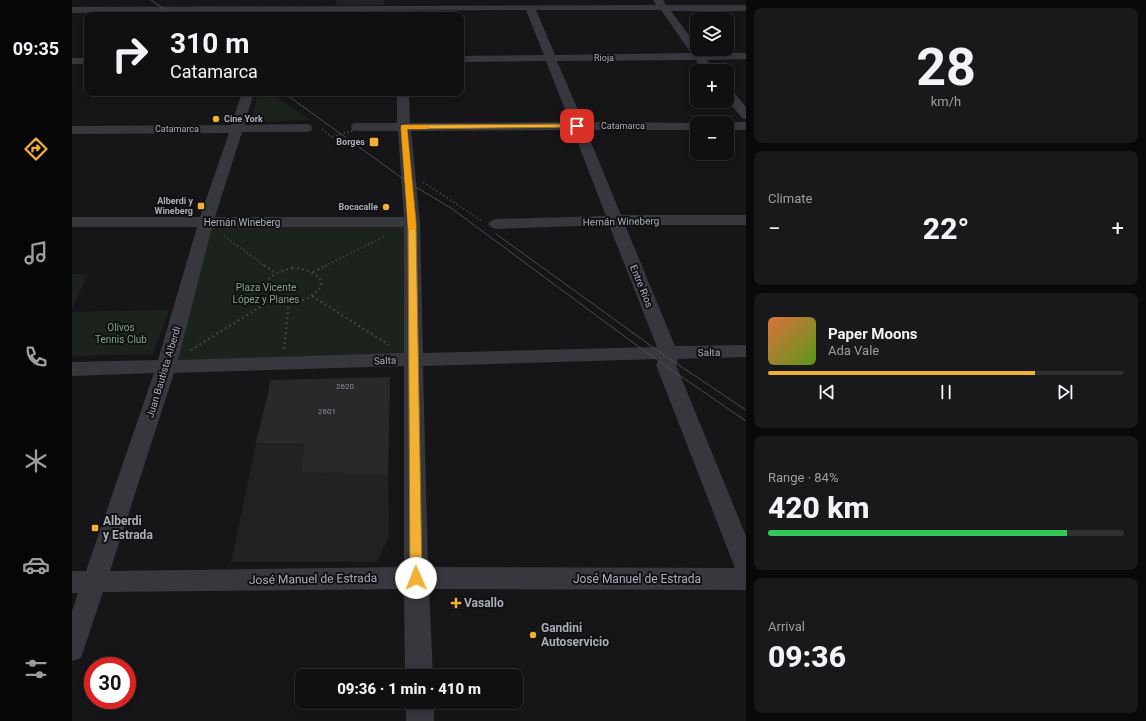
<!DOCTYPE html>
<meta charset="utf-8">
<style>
body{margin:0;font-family:Roboto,sans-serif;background:#19191b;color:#f1f3f6;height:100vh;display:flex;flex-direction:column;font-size:15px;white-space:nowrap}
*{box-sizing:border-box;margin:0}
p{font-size:13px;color:#9c9d9f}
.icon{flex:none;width:22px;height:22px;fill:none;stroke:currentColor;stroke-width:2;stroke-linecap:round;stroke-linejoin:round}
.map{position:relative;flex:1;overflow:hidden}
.panel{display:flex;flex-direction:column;gap:8px;padding:8px;background:#09090a;width:400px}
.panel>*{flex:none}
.guide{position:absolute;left:12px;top:12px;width:380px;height:84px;border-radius:8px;box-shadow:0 2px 6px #0003,0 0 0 1px #303032;background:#101012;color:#f1f3f6;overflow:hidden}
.tools{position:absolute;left:618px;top:12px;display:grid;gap:8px}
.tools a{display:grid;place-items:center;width:44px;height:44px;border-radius:8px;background:#101012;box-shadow:0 2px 6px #0003,0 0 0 1px #303032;font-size:20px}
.speed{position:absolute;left:12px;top:657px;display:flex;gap:8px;font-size:20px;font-weight:700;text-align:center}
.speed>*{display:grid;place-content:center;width:52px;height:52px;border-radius:50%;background:#101012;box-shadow:0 2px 6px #0003,0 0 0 1px #303032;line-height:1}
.speed .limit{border:6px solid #d22;background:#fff;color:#111}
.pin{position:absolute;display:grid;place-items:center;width:34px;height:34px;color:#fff;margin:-17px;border-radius:8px;box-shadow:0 2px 6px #0006}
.me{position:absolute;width:44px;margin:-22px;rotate:359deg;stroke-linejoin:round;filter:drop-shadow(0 0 3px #0008)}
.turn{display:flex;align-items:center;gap:14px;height:84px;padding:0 20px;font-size:18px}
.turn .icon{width:52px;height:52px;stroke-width:2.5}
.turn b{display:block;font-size:28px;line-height:34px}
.big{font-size:30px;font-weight:800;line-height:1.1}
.panel .card{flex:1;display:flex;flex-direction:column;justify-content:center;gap:6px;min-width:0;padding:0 14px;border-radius:8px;background:#19191b}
.panel .dial{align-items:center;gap:0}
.dial b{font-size:52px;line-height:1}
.song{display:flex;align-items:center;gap:12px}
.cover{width:48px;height:48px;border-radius:6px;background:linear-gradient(135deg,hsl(20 70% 55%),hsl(90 70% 35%))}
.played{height:4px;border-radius:2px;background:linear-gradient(90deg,#f2b134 75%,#303032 75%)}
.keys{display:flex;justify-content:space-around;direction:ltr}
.heat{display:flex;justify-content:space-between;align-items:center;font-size:22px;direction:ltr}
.charge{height:6px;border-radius:3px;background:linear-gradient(90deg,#34c759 84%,#303032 0)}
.trip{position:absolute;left:223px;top:669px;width:228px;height:40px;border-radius:8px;background:#101012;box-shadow:0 2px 6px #0003,0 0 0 1px #303032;font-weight:800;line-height:40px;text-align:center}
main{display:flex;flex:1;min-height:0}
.menu{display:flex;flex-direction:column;width:72px;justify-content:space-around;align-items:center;background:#060607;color:#9c9d9f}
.menu .icon{width:28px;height:28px}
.menu .selected{color:#f2b134}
.menu b{font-size:18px;color:#f1f3f6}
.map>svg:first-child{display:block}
.built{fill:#222225}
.green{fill:#1c231d}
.building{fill:#29292c}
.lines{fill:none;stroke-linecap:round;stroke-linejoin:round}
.path-far1{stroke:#3d3f44;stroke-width:2;stroke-dasharray:1.5 2.5;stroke-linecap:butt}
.path{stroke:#3d3f44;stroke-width:2.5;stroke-dasharray:2 3;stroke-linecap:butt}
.minor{fill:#37383d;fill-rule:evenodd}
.tram{stroke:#4a4c52;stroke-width:1}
.path-bridge{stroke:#3d3f44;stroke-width:2;stroke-dasharray:1.5 2.5;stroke-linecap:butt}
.route{fill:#f2b134;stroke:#9d7322}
.slow{fill:#f59e0b}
.poi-dot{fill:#f2b134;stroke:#111113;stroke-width:1.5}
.labels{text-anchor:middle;stroke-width:4;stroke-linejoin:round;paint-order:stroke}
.number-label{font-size:8px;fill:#888b94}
.far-street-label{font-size:9px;fill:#a8adb8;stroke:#111113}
.far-poi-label{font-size:9px;font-weight:bold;fill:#a8adb8;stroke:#111113;text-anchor:end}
.street-label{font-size:10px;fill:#a8adb8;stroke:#111113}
.park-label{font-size:10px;fill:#7fa381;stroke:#111113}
.near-poi-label{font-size:12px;font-weight:bold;fill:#a8adb8;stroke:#111113;text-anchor:start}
.near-street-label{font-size:12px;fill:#a8adb8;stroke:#111113}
</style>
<main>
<nav class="menu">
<b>09:35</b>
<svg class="icon selected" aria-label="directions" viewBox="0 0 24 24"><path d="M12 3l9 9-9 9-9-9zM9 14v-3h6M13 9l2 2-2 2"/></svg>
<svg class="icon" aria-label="music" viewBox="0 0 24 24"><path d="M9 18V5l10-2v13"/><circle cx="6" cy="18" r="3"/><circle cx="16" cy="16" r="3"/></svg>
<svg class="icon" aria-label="phone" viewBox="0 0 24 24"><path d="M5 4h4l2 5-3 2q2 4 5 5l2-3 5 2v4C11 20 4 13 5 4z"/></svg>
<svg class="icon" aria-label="climate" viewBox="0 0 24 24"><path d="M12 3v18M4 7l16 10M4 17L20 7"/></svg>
<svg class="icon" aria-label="car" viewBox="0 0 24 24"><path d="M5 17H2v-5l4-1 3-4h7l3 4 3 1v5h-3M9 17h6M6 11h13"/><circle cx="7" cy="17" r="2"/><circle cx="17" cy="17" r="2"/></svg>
<svg class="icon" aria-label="filters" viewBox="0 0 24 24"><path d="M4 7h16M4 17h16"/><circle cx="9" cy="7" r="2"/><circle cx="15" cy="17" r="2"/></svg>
</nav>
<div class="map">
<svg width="674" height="721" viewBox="0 0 674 721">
<rect width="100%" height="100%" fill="#161618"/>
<g class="built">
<polygon points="265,0 312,0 312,5 264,5"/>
<polygon points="184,443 232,443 229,472 316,475 317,536 305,562 159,562"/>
</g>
<g class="green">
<polygon points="186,93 199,93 238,120 179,122"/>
<polygon points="134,222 340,222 342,360 94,367"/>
<polygon points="0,274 16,274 0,309"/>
<polygon points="97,310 81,354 0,356 0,312"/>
</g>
<polygon class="building" points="318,377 316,475 229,472 232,443 184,443 199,380"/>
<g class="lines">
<g class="path-far1">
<polyline points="250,129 260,137"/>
<polyline points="351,182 410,221"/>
<polyline points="152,236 193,266"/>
<polyline points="253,266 313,236"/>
</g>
<g class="path">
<polyline points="192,265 203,273"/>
<path d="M220,268C232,268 262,277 243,293C229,306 201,306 192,287C197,274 208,272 220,268Z"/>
<polyline points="241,272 255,265"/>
<polyline points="240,296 317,345"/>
<polyline points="212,349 217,302"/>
<polyline points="119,350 201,299"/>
</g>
<g class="minor">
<path d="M581,0H591L594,5H674V11H599L625,46V49H627L631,53H674V59L635,60L644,71H632L624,60L485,61L511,122L629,123H625V130H514L549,215H674V225H553L603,346L674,345V357L606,359L604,365L674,536V590L357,589L361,676H333L332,589L31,592L9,658L0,661V611L6,593H0V571H14L82,373L0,376V362L86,360L125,227H0V217H128L157,133L0,134V126L159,125L170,93H182L172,125L234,124L239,125L240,128L239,131L234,132H170L143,217H332L326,131H285L280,130L279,127L280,124L285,123H325V93H337L338,123L498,122L474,61L389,62V56L472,55L454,10L0,13V7L584,5ZM464,10H589L619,53L483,55ZM501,130L534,216L424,219L419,221L416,224L419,227L424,229L537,225L585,347L351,353L348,222L339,131ZM140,227H332V353L106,360ZM587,359L584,365L663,568L356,567L351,366ZM332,366V567L38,571L102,373Z"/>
<rect x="0" y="58" width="15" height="6"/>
<polygon points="655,88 659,89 674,107 674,119 670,118 655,100"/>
<polygon points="655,122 674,122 674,130 655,130 655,123 651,123"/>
<rect x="334" y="702" width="28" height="19"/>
</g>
<g class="tram">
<polyline points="79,0 101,15"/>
<polyline points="212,93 337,183 379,208 575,353 674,421"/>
<polyline points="424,234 589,353 674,410"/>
</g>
<polyline class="path-bridge" points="260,137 282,130"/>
</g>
<polygon class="route" points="505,124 507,124 507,127 335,129 344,222 350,578 349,581 344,583 340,581 338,578 336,222 329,127 332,125"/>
<polygon class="slow" points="329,125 355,125 358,127 355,129 335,129 344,228 340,230 336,228"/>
<g class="poi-dot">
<circle cx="144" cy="119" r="4"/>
<rect x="297" y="137" width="10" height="10" rx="2"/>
<rect x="125" y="202" width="8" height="8" rx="2"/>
<circle cx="314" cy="207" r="4"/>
<rect x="19" y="524" width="8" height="8" rx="2"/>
<path d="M382 597h4v4h4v4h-4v4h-4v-4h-4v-4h4z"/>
<circle cx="461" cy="635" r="4"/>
</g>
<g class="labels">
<g class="number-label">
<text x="273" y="389">2620</text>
<text x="255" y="414">2601</text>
</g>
<g class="far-street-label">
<text x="532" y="61">Rioja</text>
<text x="551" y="129">Catamarca</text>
<text x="105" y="132">Catamarca</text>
</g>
<g class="far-poi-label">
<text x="152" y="122" text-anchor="start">Cine York</text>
<text x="293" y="145">Borges</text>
<text x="121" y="204">Alberdi y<tspan x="121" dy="10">Wineberg</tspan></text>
<text x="306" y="210">Bocacalle</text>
</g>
<g class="street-label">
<text transform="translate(549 221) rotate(-1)" y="4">Hernán Wineberg</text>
<text x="170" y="226">Hernán Wineberg</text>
<text transform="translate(570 286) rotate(68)" y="4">Entre Ríos</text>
<text transform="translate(637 352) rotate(-1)" y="4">Salta</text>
<text transform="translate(313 360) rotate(-2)" y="4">Salta</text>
<text transform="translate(91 372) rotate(-73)" y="4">Juan Bautista Alberdi</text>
</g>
<g class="park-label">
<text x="194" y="291">Plaza Vicente<tspan x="194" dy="12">López y Planes</tspan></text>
<text x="49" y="331">Olivos<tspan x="49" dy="12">Tennis Club</tspan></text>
</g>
<g class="near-poi-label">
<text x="31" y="525">Alberdi<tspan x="31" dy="14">y Estrada</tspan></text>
<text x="392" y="607">Vasallo</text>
<text x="469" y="632">Gandini<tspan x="469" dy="14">Autoservicio</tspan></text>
</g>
<g class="near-street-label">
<text transform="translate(241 579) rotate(-1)" y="4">José Manuel de Estrada</text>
<text x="565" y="583">José Manuel de Estrada</text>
</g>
</g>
</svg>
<div class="tools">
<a><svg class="icon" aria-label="layers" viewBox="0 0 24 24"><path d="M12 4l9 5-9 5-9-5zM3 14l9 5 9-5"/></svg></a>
<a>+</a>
<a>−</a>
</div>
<div class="speed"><div class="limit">30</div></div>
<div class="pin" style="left:505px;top:126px;background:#d93025"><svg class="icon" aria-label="arrive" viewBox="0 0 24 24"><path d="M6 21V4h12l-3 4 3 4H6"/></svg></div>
<svg class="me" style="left:344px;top:578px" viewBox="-20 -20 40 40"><circle r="19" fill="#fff"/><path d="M0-13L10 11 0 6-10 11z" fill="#f2b134"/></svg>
<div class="trip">09:36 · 1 min · 410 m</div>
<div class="guide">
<div class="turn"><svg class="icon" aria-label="right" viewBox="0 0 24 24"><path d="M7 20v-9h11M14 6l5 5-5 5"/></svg><div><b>310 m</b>Catamarca</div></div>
</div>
</div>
<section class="panel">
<div class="card dial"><b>28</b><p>km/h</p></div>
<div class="card"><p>Climate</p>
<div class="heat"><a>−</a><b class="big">22°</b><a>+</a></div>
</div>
<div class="card">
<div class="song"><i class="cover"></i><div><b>Paper Moons</b><p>Ada Vale</p></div></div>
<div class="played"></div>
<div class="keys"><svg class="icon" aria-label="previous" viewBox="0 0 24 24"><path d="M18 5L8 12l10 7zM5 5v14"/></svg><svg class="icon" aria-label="pause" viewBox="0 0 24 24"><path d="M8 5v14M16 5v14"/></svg><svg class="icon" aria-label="next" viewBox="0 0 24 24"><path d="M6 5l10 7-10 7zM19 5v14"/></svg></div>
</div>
<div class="card"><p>Range · 84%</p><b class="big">420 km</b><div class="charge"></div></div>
<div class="card"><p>Arrival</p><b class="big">09:36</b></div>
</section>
</main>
